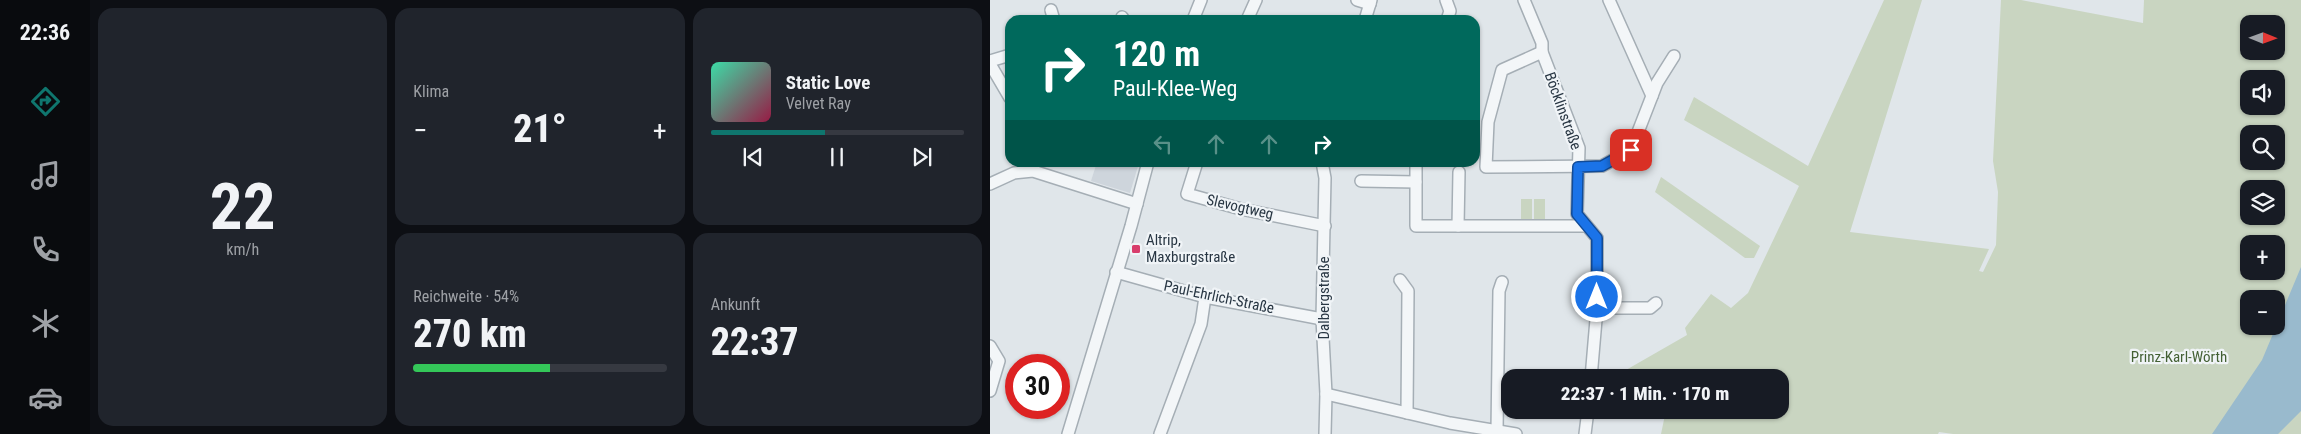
<!DOCTYPE html>
<html lang="de">
<meta charset="utf-8">
<style>
body{margin:0;font-family:"Roboto Condensed",sans-serif;background:#20242c;color:#f1f3f6;height:100vh;display:flex;flex-direction:column;font-size:19px;white-space:nowrap}
*{box-sizing:border-box;margin:0}
p{font-size:16px;color:#9ea1a6}
.icon{flex:none;width:28px;height:28px;fill:none;stroke:currentColor;stroke-width:2;stroke-linecap:round;stroke-linejoin:round}
.map{position:relative;flex:1;overflow:hidden}
.panel{display:flex;flex-direction:column;gap:8px;padding:8px;background:#0d0f14;width:900px}
.panel>*{flex:none}
.guide{position:absolute;left:15px;top:15px;width:475px;height:152px;border-radius:15px;box-shadow:0 1px 4px #0004;background:#00695c;color:#fff;overflow:hidden}
.needle{width:32px;rotate:91deg}
.controls{position:absolute;left:1250px;top:15px;display:grid;gap:10px}
.controls a{display:grid;place-items:center;width:45px;height:45px;border-radius:10px;background:#171b24;box-shadow:0 1px 4px #0004;font-size:25px}
.speed{position:absolute;left:15px;top:354px;display:flex;gap:10px;font-size:25px;font-weight:700;text-align:center}
.speed>*{display:grid;place-content:center;width:65px;height:65px;border-radius:50%;background:#171b24;box-shadow:0 1px 4px #0004;line-height:1}
.speed .limit{border:8px solid #d22;background:#fff;color:#111}
.pin{position:absolute;display:grid;place-items:center;width:42px;height:42px;color:#fff;margin:-21px;border-radius:10px;box-shadow:0 2px 8px #0006}
.me{position:absolute;width:55px;margin:-28px;rotate:0deg;stroke-linejoin:round;filter:drop-shadow(0 0 4px #0008)}
.turn{display:flex;align-items:center;gap:18px;height:105px;padding:0 25px;font-size:22px}
.turn .icon{width:65px;height:65px;stroke-width:2.5}
.turn b{display:block;font-size:35px;line-height:42px}
.lanes{display:flex;align-items:center;height:48px;padding:0 25px;background:#0003;justify-content:center;gap:25px;direction:ltr}
.lanes .off{opacity:.35}
.big{font-size:38px;font-weight:800;line-height:1.1}
.panel .tile{flex:1;display:flex;flex-direction:column;justify-content:center;gap:8px;min-width:0;padding:0 18px;border-radius:15px;background:#20242c}
.panel .dial{align-items:center;gap:0}
.dial b{font-size:65px;line-height:1}
.song{display:flex;align-items:center;gap:15px}
.cover{width:60px;height:60px;border-radius:8px;background:linear-gradient(135deg,hsl(160 70% 55%),hsl(340 70% 35%))}
.played{height:5px;border-radius:2px;background:linear-gradient(90deg,#0f766e 45%,#363941 45%)}
.keys{display:flex;justify-content:space-around;direction:ltr}
.heat{display:flex;justify-content:space-between;align-items:center;font-size:28px;direction:ltr}
.charge{height:8px;border-radius:4px;background:linear-gradient(90deg,#34c759 54%,#363941 0)}
.panel .tiles{flex:1;display:grid;gap:8px;grid-template-columns:repeat(3,1fr)}
.tile:first-child{grid-row:span 2}
.trip{position:absolute;left:511px;top:369px;width:288px;height:50px;border-radius:15px;background:#171b24;box-shadow:0 1px 4px #0004;font-weight:800;line-height:50px;text-align:center}
main{display:flex;flex:1;min-height:0}
.tabs{display:flex;flex-direction:column;width:90px;justify-content:space-around;align-items:center;background:#090b0e;color:#9ea1a6}
.tabs .icon{width:35px;height:35px}
.tabs .selected{color:#0f766e}
.tabs b{font-size:22px;color:#f1f3f6}
.map>svg:first-child{display:block}
.built{fill:#ced5dc}
.green{fill:#c9d5c1;fill-rule:evenodd}
.water{fill:#99bacd}
.lines{fill:none;stroke-linecap:round;stroke-linejoin:round}
.minor-casing{stroke:#a5aeb5;stroke-width:14}
.minor{stroke:#f3f6f8;stroke-width:11}
.route-casing{stroke:#114b97;stroke-width:12}
.route{stroke:#1a73e8;stroke-width:9}
.poi-dot{fill:#d83d6c;stroke:#f0f4f7;stroke-width:2}
.labels{text-anchor:middle;stroke-width:4.5;stroke-linejoin:round;paint-order:stroke}
.street-label{font-size:15px;fill:#283643;stroke:#f0f4f7}
.poi-label{font-size:15px;fill:#283643;stroke:#f0f4f7;text-anchor:start}
.park-label{font-size:15px;fill:#436034;stroke:#f0f4f7}
</style>
<main>
<nav class="tabs">
<b>22:36</b>
<svg class="icon selected" aria-label="directions" viewBox="0 0 24 24"><path d="M12 3l9 9-9 9-9-9zM9 14v-3h6M13 9l2 2-2 2"/></svg>
<svg class="icon" aria-label="music" viewBox="0 0 24 24"><path d="M9 18V5l10-2v13"/><circle cx="6" cy="18" r="3"/><circle cx="16" cy="16" r="3"/></svg>
<svg class="icon" aria-label="phone" viewBox="0 0 24 24"><path d="M5 4h4l2 5-3 2q2 4 5 5l2-3 5 2v4C11 20 4 13 5 4z"/></svg>
<svg class="icon" aria-label="climate" viewBox="0 0 24 24"><path d="M12 3v18M4 7l16 10M4 17L20 7"/></svg>
<svg class="icon" aria-label="car" viewBox="0 0 24 24"><path d="M5 17H2v-5l4-1 3-4h7l3 4 3 1v5h-3M9 17h6M6 11h13"/><circle cx="7" cy="17" r="2"/><circle cx="17" cy="17" r="2"/></svg>
</nav>
<section class="panel">
<div class="tiles">
<div class="tile dial"><b>22</b><p>km/h</p></div>
<div class="tile"><p>Klima</p>
<div class="heat"><a>−</a><b class="big">21°</b><a>+</a></div>
</div>
<div class="tile">
<div class="song"><i class="cover"></i><div><b>Static Love</b><p>Velvet Ray</p></div></div>
<div class="played"></div>
<div class="keys"><svg class="icon" aria-label="previous" viewBox="0 0 24 24"><path d="M18 5L8 12l10 7zM5 5v14"/></svg><svg class="icon" aria-label="pause" viewBox="0 0 24 24"><path d="M8 5v14M16 5v14"/></svg><svg class="icon" aria-label="next" viewBox="0 0 24 24"><path d="M6 5l10 7-10 7zM19 5v14"/></svg></div>
</div>
<div class="tile"><p>Reichweite · 54%</p><b class="big">270 km</b><div class="charge"></div></div>
<div class="tile"><p>Ankunft</p><b class="big">22:37</b></div>
</div>
</section>
<div class="map">
<svg width="1311" height="434" viewBox="0 0 1311 434">
<rect width="100%" height="100%" fill="#e0e6ea"/>
<polygon class="built" points="107,162 149,163 140,193 101,181"/>
<g class="green">
<path d="M894,0H932L860,232L999,249L989,271L993,272L1006,245L1008,192L1003,161L1011,0H1031L1153,23L1154,0H1311V434H963L949,432L948,434H671L676,410H790V378H683L629,374L697,335L695,328L721,294L741,308L758,293L809,186L694,120L704,97L818,166ZM1259,24H1286V51H1259ZM1259,79H1286V106H1259ZM1259,134H1286V161H1259ZM1259,189H1286V216H1259ZM1259,244H1286V271H1259ZM1259,299H1286V326H1259Z"/>
<polygon points="671,177 770,246 764,258 755,258 665,192"/>
<rect x="531" y="199" width="11" height="21"/>
<rect x="544" y="199" width="11" height="21"/>
</g>
<polygon class="water" points="1311,267 1311,411 1288,434 1222,434 1272,360"/>
<g class="lines">
<defs>
<g id="minor">
<polyline points="367,0 380,4"/>
<polyline points="456,0 460,11 457,20"/>
<polyline points="534,0 552,43 552,52 589,148 587,214 607,238 607,308 601,378"/>
<polyline points="61,10 64,20"/>
<polyline points="132,17 134,20"/>
<polyline points="203,20 211,0"/>
<polyline points="257,20 266,0"/>
<polyline points="375,20 381,0"/>
<polyline points="552,52 512,70 498,122 496,167 612,166 641,150 662,96 619,0"/>
<polyline points="0,61 20,55"/>
<polyline points="0,64 20,98"/>
<polyline points="662,96 667,83 684,56"/>
<polyline points="207,162 197,194 251,209 335,226"/>
<polyline points="332,162 335,178 332,319 336,394 335,434"/>
<polyline points="426,162 426,226 596,226"/>
<polyline points="371,181 426,182"/>
<polyline points="0,184 24,173 43,171 147,204"/>
<polyline points="468,226 469,172"/>
<polyline points="126,272 215,297 332,319"/>
<polyline points="410,280 418,291 417,413"/>
<polyline points="607,308 660,308 666,303"/>
<polyline points="0,346 9,361 0,391"/>
<polyline points="336,394 460,423 526,434"/>
<polyline points="507,430 509,291 512,282"/>
<polyline points="78,434 141,226 158,162"/>
<polyline points="170,434 211,324 215,297"/>
<polyline points="595,434 598,410"/>
</g>
</defs>
<use href="#minor" class="minor-casing"/>
<use href="#minor" class="minor"/>
</g>
<g class="lines">
<defs>
<polyline id="route" points="607,297 607,238 587,214 588,167 612,166 641,150"/>
</defs>
<use href="#route" class="route-casing"/>
<use href="#route" class="route"/>
</g>
<rect class="poi-dot" x="141" y="244" width="10" height="10" rx="2.5"/>
<g class="labels">
<g class="street-label">
<text transform="translate(573 111) rotate(70)" y="5">Böcklinstraße</text>
<text transform="translate(250 207) rotate(13)" y="5">Slevogtweg</text>
<text transform="translate(229 297) rotate(12)" y="5">Paul-Ehrlich-Straße</text>
<text transform="translate(334 298) rotate(-90)" y="5">Dalbergstraße</text>
</g>
<g class="poi-label">
<text x="156" y="245">Altrip,<tspan x="156" dy="17">Maxburgstraße</tspan></text>
</g>
<g class="park-label">
<text x="1189" y="362">Prinz-Karl-Wörth</text>
</g>
</g>
</svg>
<div class="controls">
<a><svg class="needle" viewBox="-14 -14 28 28"><path d="M0-13l5 13h-10z" fill="#e53935"/><path d="M0 13l5-13h-10z" fill="#9ea1a6"/></svg></a>
<a><svg class="icon" aria-label="sound" viewBox="0 0 24 24"><path d="M4 9h4l5-4v14l-5-4H4zM17 9q2 3 0 6"/></svg></a>
<a><svg class="icon" aria-label="search" viewBox="0 0 24 24"><circle cx="10" cy="10" r="6"/><path d="M15 15l6 6"/></svg></a>
<a><svg class="icon" aria-label="layers" viewBox="0 0 24 24"><path d="M12 4l9 5-9 5-9-5zM3 14l9 5 9-5"/></svg></a>
<a>+</a>
<a>−</a>
</div>
<div class="speed"><div class="limit">30</div></div>
<div class="pin" style="left:641px;top:150px;background:#d93025"><svg class="icon" aria-label="arrive" viewBox="0 0 24 24"><path d="M6 21V4h12l-3 4 3 4H6"/></svg></div>
<svg class="me" style="left:607px;top:297px" viewBox="-20 -20 40 40"><circle r="17" fill="#1a73e8" stroke="#fff" stroke-width="3"/><path d="M0-11L8 9 0 5-8 9z" fill="#fff"/></svg>
<div class="trip">22:37 · 1 Min. · 170 m</div>
<div class="guide">
<div class="turn"><svg class="icon" aria-label="right" viewBox="0 0 24 24"><path d="M7 20v-9h11M14 6l5 5-5 5"/></svg><div><b>120 m</b>Paul-Klee-Weg</div></div>
<div class="lanes"><svg class="icon off" aria-label="left" viewBox="0 0 24 24"><path d="M17 20v-9H6M10 6l-5 5 5 5"/></svg><svg class="icon off" aria-label="ahead" viewBox="0 0 24 24"><path d="M12 20V5M6 11l6-6 6 6"/></svg><svg class="icon off" aria-label="ahead" viewBox="0 0 24 24"><path d="M12 20V5M6 11l6-6 6 6"/></svg><svg class="icon" aria-label="right" viewBox="0 0 24 24"><path d="M7 20v-9h11M14 6l5 5-5 5"/></svg></div>
</div>
</div>
</main>
